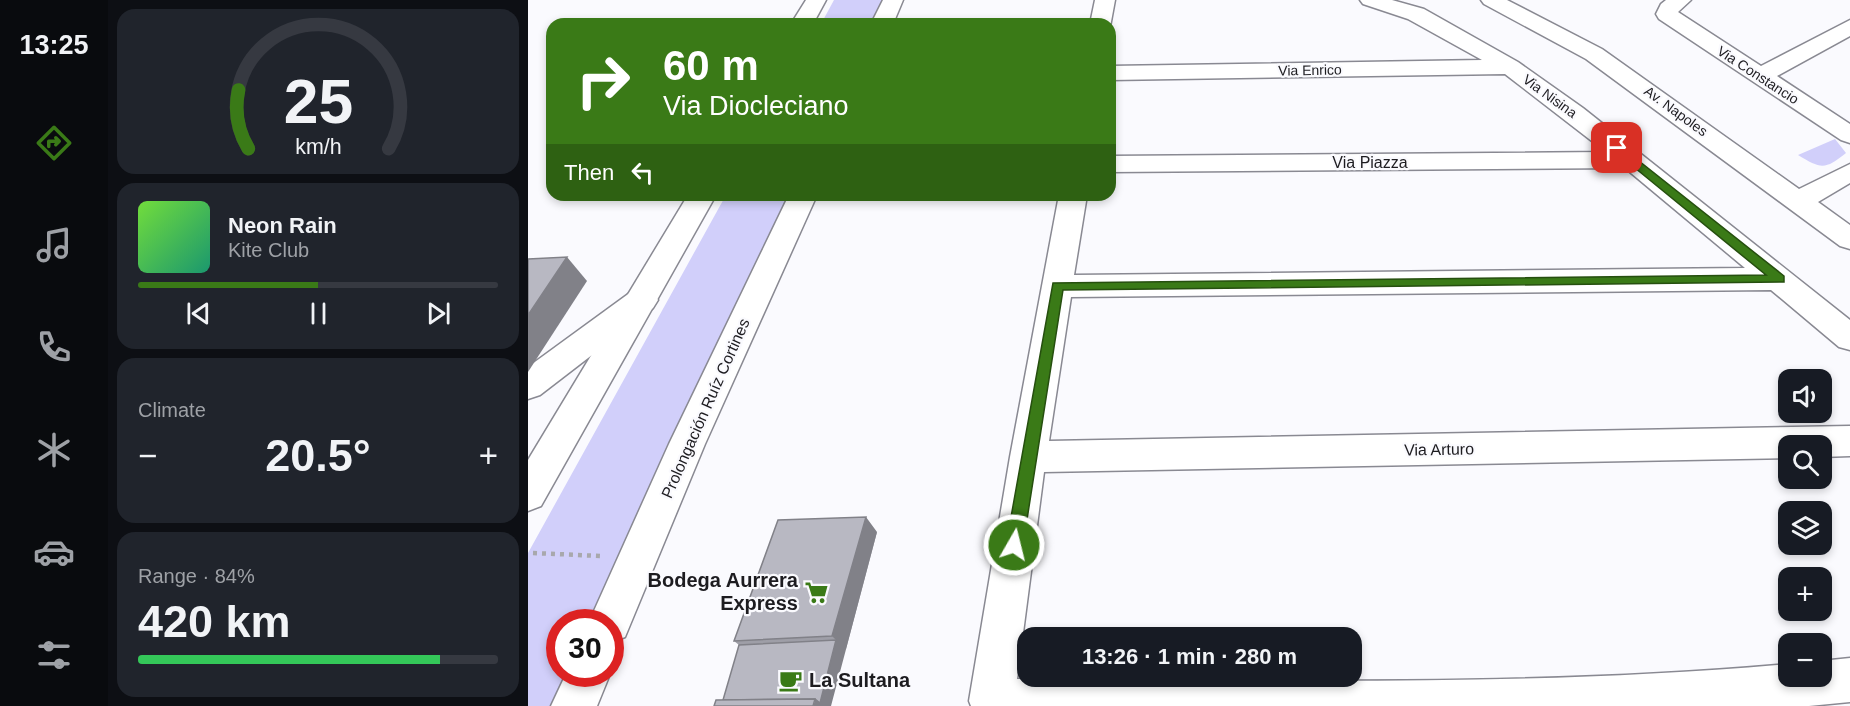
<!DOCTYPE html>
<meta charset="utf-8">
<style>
body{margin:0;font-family:Arial,sans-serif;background:#20242c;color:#f1f3f6;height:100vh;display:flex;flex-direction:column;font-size:22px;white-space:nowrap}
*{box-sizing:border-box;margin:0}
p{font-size:20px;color:#9ea1a6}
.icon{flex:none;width:33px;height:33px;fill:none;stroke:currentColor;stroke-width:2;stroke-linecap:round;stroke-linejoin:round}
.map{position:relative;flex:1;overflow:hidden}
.sheet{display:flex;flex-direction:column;gap:9px;padding:9px;background:#0d0f14;width:420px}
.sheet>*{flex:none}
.banner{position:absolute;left:18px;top:18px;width:570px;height:183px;border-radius:18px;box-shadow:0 3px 9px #0003;background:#3a7a17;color:#fff;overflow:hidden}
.tools{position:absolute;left:1250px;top:369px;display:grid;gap:12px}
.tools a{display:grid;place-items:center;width:54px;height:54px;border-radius:12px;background:#171b24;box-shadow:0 3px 9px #0003;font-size:30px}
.speed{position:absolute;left:18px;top:609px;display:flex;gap:12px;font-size:30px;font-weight:700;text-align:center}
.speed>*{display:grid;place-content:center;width:78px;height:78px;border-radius:50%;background:#171b24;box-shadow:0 3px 9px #0003;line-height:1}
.speed .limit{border:9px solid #d22;background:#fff;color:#111}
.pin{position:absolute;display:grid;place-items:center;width:51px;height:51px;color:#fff;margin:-26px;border-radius:12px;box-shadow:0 3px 9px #0006}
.me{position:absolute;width:66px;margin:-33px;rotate:8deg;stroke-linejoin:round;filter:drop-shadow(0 0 4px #0008)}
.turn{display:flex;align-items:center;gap:21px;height:126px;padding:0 18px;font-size:27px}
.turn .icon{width:78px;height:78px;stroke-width:2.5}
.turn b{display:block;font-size:42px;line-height:51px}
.then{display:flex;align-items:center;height:57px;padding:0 18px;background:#0003;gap:12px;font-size:22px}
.big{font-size:45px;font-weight:700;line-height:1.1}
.sheet .widget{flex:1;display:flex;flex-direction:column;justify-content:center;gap:9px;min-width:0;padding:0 21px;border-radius:18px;background:#20242c}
.sheet .dial{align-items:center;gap:0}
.dial svg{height:156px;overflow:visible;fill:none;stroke:#363941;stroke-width:7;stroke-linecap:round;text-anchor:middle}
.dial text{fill:#f1f3f6;stroke:none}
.song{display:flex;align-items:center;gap:18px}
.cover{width:72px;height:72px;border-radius:9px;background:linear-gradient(135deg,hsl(100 70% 55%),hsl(160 70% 35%))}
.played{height:6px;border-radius:3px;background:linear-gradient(90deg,#3a7a17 50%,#363941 50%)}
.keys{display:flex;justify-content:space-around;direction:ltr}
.heat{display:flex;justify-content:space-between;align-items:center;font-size:33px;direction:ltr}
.charge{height:9px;border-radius:4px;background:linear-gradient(90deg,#34c759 84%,#363941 0)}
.trip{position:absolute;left:489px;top:627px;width:345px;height:60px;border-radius:18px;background:#171b24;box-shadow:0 3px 9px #0003;font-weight:700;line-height:60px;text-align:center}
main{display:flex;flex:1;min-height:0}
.dock{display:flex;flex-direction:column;width:108px;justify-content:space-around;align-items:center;background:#090b0e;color:#9ea1a6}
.dock .icon{width:42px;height:42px}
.dock .current{color:#3a7a17}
.dock b{font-size:27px;color:#f1f3f6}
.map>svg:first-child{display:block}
.green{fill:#d1cffa}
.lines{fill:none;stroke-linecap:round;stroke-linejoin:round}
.minor-casing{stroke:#898992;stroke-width:3}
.major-casing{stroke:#898992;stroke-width:3}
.path{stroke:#a8a8ac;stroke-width:4.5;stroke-dasharray:4 5;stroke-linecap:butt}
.minor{fill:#fff;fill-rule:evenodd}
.major{fill:#fff;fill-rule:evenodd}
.wall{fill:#9e9ea7}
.shaded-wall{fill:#818188}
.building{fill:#b8b8c2;stroke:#818188;stroke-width:1.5}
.route{fill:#3a7a17;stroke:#264f0f;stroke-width:1.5}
.labels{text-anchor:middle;stroke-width:4.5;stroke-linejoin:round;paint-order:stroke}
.far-street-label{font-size:14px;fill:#1d1c20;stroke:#fafafe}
.street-label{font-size:16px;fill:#1d1c20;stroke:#fafafe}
.near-poi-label{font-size:20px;font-weight:bold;fill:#1d1c20;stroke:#fafafe;text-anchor:end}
</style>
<main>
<nav class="dock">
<b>13:25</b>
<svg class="icon current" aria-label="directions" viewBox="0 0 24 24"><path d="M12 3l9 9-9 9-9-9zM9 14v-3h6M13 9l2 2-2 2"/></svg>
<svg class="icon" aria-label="music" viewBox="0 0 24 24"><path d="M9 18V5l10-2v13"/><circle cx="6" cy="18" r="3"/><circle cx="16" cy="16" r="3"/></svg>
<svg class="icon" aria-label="phone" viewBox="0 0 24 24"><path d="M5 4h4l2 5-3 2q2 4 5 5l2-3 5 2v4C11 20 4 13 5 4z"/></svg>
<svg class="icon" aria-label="climate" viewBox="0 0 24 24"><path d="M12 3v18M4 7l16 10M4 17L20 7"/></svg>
<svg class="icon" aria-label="car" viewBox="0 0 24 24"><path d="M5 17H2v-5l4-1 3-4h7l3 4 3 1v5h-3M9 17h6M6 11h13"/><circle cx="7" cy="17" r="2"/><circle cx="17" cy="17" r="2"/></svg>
<svg class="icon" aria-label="filters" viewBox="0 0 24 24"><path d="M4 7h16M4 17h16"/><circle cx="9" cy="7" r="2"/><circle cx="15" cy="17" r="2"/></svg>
</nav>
<section class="sheet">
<div class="widget dial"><svg viewBox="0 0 100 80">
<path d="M14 69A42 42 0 1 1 86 69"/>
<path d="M14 69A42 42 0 0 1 9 39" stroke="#3a7a17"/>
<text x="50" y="56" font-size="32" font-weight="700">25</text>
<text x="50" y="72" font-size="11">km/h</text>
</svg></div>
<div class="widget">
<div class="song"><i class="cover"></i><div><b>Neon Rain</b><p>Kite Club</p></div></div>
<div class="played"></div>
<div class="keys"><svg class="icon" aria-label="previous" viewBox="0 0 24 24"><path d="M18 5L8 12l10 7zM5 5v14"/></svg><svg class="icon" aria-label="pause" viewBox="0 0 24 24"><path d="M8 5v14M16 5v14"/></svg><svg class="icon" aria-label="next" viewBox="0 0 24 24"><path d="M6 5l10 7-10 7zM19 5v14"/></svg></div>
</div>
<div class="widget"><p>Climate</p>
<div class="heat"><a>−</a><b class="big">20.5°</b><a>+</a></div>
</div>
<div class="widget"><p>Range · 84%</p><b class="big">420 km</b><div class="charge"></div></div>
</section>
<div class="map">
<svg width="1322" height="706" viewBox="0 0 1322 706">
<rect width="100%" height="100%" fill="#fafafe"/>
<g class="green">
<polygon points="306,0 357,0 346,24 293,24"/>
<path d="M1307,139L1318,153C1297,170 1293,169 1270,155Z"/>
<polygon points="198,195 265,195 64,622 32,622 32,674 40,674 24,706 0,706 0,553"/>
</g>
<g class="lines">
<defs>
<g id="minor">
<polygon points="567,0 587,0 582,27 582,24 562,24"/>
<path d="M832,0H864L896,9L990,62L1055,108L1322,320V350L1311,347L1243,290L543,297L521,441L1322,426V456L1293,457V446H1260V458L516,472L489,679C746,680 1004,687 1260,664V676H1293V661L1322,658V702L1281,706H443L441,701L482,457L531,195H559L546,275L1217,268L1097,168L582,172V156L1078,152L977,74L582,80V66L954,60L880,19L835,4Z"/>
<polygon points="953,0 979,0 1074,49 1271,189 1322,164 1322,183 1290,202 1322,225 1322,249 1312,246 1058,59 956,4"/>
<polygon points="1138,0 1163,0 1150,12 1233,66 1322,20 1322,36 1249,76 1322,124 1322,143 1313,140 1131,19 1128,14 1133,4"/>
<polygon points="114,289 125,292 130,300 125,308 12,395 0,399 0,367 103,292"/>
</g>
<g id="major">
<polygon points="278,0 298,0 285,24 263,24"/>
<polygon points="355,0 375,0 365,24 343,24"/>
<polygon points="160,195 188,195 13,506 0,511 0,460"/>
<polygon points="261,195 289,195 177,444 97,637 82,643 82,622 61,622 141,444"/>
<polygon points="38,674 82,674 69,706 23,706"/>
</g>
</defs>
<use href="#minor" class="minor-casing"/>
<use href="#major" class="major-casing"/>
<polyline class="path" points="5,553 73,556"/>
<use href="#minor" class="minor"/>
<use href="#major" class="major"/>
</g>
<polygon class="wall" points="349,532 318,649 211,645 206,641"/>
<g class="shaded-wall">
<polygon points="39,257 59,281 0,372 0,315"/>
<polygon points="338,517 349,532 303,706 285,706 308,640 304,636"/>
</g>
<g class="building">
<polygon points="39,257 0,315 0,259"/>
<polygon points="338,517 304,636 206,641 250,520"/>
<polygon points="308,640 292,703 287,699 195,700 211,645"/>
<polygon points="287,699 285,706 186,706 188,700"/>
</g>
<polygon class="route" points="1085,146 1092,146 1256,276 1256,282 535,290 495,545 492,551 486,553 481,551 478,545 525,283 1238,275 1085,150"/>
<defs>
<symbol id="supermarket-bare" viewBox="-9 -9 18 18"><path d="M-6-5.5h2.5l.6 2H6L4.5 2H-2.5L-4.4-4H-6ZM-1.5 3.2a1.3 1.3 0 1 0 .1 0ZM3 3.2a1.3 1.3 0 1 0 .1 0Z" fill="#3a7a17" stroke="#fafafe" stroke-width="2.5" paint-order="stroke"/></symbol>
<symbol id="cafe-bare" viewBox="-9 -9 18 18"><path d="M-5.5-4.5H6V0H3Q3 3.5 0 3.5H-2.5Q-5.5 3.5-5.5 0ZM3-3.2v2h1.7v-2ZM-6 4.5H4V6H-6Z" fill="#3a7a17" stroke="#fafafe" stroke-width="2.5" paint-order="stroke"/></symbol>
</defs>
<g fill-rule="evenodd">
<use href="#supermarket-bare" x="272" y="576" width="33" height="33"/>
<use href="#cafe-bare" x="246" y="664" width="33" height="33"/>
</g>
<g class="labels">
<g class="far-street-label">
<text transform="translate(782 70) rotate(-1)" y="5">Via Enrico</text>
<text transform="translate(1230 75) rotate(33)" y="5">Via Constancio</text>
<text transform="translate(1022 96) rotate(36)" y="5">Via Nisina</text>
<text transform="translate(1148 111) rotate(36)" y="5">Av. Napoles</text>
</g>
<g class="street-label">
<text x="842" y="168">Via Piazza</text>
<text transform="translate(177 408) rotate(-66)" y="6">Prolongación Ruíz Cortines</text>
<text transform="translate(911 449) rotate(-1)" y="6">Via Arturo</text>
</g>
<g class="near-poi-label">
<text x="270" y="587">Bodega Aurrera<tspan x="270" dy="23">Express</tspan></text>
<text x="281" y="687" text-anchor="start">La Sultana</text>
</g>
</g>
</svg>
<div class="tools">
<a><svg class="icon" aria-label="sound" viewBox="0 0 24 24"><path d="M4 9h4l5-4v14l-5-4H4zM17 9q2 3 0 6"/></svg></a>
<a><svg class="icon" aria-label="search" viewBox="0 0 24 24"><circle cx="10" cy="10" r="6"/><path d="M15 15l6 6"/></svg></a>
<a><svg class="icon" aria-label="layers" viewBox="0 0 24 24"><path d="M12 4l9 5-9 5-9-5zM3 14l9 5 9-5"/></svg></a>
<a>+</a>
<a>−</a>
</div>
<div class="speed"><div class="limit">30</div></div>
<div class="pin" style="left:1089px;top:148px;background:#d93025"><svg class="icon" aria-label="arrive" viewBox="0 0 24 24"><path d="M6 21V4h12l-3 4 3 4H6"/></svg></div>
<svg class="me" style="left:486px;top:545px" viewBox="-20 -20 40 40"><circle r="17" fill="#3a7a17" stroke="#fff" stroke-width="3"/><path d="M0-11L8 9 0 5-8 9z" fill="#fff"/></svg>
<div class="trip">13:26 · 1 min · 280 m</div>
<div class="banner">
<div class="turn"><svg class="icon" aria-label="right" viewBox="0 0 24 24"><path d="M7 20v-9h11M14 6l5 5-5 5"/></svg><div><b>60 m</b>Via Diocleciano</div></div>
<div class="then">Then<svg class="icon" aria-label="left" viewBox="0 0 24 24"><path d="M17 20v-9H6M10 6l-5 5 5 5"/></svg></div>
</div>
</div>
</main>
